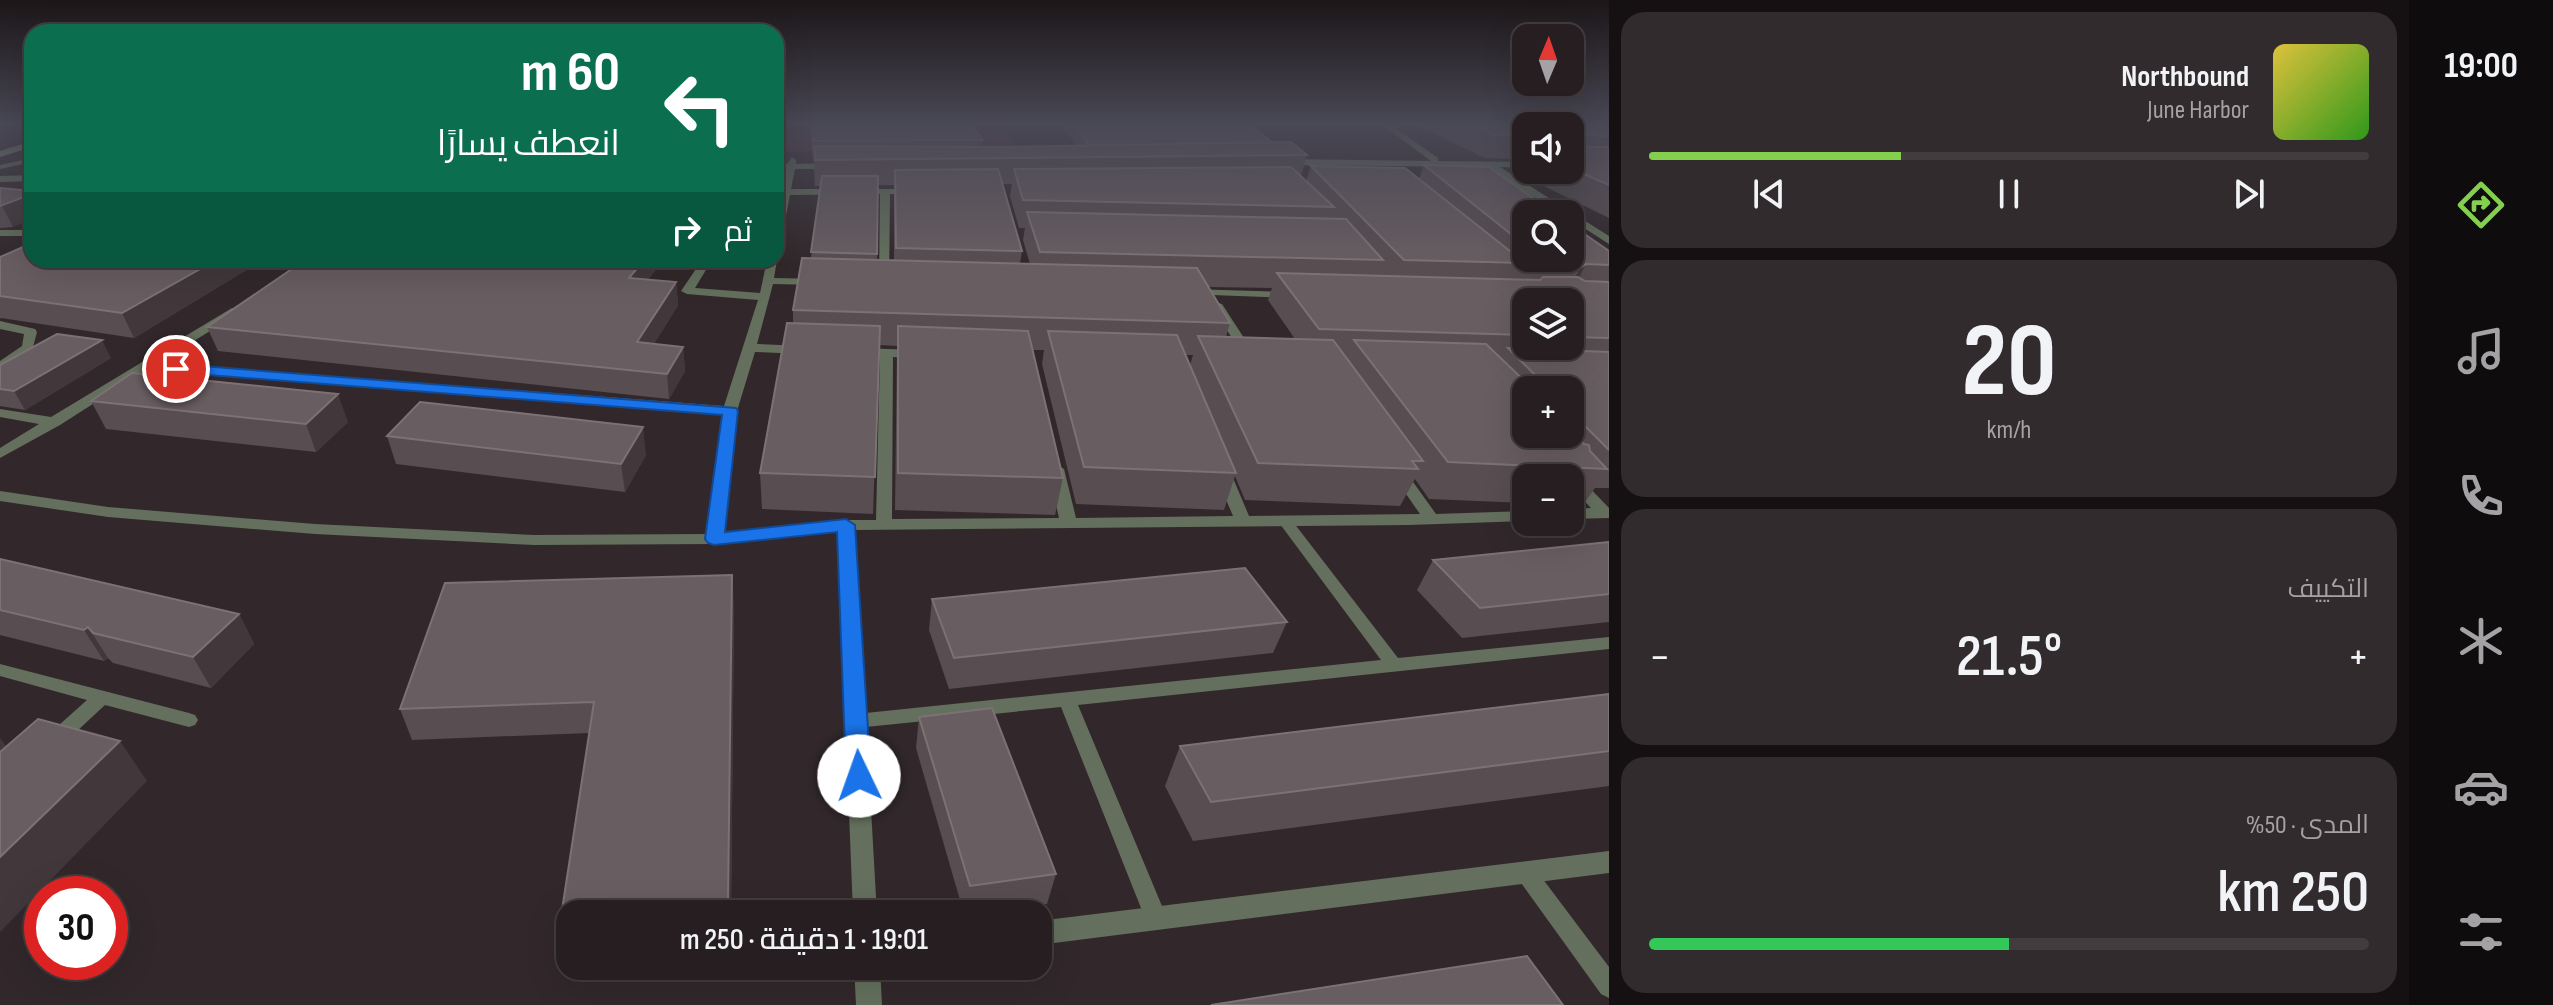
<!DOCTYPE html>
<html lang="ar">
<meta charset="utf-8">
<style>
body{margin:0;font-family:"Sofia Sans Condensed",Cairo,sans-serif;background:#322b2d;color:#f1f3f6;direction:rtl;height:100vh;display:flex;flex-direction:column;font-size:30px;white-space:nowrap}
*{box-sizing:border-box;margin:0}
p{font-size:26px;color:#a4a2a5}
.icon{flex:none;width:44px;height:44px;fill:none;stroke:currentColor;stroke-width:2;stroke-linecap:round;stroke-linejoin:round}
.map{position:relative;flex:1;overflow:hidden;direction:ltr}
.details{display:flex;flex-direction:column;gap:12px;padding:12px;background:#151012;width:800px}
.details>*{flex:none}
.top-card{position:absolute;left:24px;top:24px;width:760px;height:244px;border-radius:24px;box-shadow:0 8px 32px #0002,0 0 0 2px #423c3e;direction:rtl;background:#0b6e4f;color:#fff;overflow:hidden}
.needle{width:52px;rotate:2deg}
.buttons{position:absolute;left:1512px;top:24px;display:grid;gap:16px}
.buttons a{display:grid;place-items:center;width:72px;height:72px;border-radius:16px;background:#261e20;box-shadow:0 8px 32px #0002,0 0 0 2px #423c3e;font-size:40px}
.speed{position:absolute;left:24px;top:876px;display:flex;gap:16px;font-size:40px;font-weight:700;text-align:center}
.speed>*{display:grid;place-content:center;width:104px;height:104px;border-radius:50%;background:#261e20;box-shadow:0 8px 32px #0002,0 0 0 2px #423c3e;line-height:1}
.speed .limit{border:12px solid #d22;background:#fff;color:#111}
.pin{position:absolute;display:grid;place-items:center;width:68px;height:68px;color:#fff;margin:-34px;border:4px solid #fff;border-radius:50%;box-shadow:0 2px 8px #0007}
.me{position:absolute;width:88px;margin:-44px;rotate:357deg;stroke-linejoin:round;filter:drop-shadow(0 0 6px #0008)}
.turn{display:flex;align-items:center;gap:28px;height:168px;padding:0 32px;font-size:36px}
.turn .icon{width:104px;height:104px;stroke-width:2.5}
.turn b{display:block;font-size:56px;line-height:68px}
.then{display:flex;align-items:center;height:76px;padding:0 32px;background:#0003;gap:16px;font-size:30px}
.big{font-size:60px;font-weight:600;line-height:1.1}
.details .tile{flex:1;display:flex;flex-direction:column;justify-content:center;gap:12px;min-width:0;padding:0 28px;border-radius:24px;background:#322b2d}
.details .dial{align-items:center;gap:0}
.dial b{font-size:104px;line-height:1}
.song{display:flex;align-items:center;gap:24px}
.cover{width:96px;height:96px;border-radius:12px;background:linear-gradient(135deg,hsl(50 70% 55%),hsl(110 70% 35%))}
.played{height:8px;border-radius:4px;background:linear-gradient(90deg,#84d04e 35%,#423c3e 35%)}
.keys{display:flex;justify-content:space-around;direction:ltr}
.heat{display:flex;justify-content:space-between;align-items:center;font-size:44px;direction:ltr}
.charge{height:12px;border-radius:6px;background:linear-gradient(90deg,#34c759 50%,#423c3e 0)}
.trip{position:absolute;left:556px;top:900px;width:496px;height:80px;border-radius:24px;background:#261e20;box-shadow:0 8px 32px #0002,0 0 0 2px #423c3e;font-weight:600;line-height:80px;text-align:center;direction:rtl}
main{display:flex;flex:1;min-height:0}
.tab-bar{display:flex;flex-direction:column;width:144px;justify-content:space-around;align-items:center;background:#0f0c0d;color:#a4a2a5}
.tab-bar .icon{width:56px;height:56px}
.tab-bar .active{color:#84d04e}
.tab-bar b{font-size:36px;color:#f1f3f6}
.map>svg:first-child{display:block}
.green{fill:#502d38}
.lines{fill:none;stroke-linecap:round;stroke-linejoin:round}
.lane{fill:#64705d;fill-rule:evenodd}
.street{fill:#64705d;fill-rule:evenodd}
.secondary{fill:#849879;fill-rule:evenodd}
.wall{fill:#584d51;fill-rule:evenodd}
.shaded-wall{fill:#42383b}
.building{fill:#685d61;stroke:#7c7275;stroke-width:2}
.route{fill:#1a73e8;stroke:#114b97;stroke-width:2}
</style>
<main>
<nav class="tab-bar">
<b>19:00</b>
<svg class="icon active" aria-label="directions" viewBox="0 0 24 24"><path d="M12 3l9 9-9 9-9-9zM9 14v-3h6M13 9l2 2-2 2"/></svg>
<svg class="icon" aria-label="music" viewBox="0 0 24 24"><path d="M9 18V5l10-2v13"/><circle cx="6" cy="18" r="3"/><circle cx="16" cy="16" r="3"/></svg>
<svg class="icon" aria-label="phone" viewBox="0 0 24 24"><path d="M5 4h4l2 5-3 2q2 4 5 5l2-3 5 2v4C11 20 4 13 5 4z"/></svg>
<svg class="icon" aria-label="climate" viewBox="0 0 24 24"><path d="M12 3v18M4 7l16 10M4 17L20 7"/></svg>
<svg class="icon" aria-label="car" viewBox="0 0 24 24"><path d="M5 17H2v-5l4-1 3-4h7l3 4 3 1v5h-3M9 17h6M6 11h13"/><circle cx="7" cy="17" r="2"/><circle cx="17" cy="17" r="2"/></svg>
<svg class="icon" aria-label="filters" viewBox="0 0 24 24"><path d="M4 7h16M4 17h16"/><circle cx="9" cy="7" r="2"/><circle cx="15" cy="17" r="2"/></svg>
</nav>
<section class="details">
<div class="tile">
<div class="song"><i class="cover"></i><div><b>Northbound</b><p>June Harbor</p></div></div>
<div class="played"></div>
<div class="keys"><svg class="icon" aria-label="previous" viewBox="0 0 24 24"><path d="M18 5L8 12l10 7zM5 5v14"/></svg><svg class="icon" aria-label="pause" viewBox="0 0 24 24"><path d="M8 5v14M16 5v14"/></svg><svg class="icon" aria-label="next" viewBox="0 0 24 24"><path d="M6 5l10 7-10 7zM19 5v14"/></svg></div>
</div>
<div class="tile dial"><b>20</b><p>km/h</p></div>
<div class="tile"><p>التكييف</p>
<div class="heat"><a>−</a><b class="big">21.5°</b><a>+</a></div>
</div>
<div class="tile"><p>المدى · 50%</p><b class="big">250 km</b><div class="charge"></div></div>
</section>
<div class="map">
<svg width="1609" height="1005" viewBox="0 0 1609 1005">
<rect width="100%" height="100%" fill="#32282b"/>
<polygon class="green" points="776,124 999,124 1016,149 776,152"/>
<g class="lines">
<g class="lane">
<polygon points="32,158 32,162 0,169 0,165"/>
<polygon points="1285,516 1290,518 1398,658 1609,637 1609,649 1078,705 1167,918 1164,925 1156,928 1148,925 1145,918 1061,707 856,728 850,726 847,721 850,716 856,714 1381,660 1280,524 1278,521"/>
<polygon points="0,664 189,713 195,715 198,720 195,725 189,727 105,705 63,744 56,746 49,744 47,739 49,734 87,700 0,676"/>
<polygon points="1526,863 1533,866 1609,967 1609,998 1601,994 1519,880 1516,873 1519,866"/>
</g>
<g class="street">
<polygon points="1381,124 1390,124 1438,158 1438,161 1526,162 1526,168 1500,167 1609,236 1609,244 1570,219 1570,214 1561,214 1487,167 1284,165 1280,162 1284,159 1431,161"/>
<polygon points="792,157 796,160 796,164 832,163 836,166 832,169 795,169 791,189 916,189 918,191 913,194 890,194 889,284 879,282 880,194 790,195 781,241 776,244 776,216 786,169 776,170 776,164 787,164"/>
<polygon points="32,175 32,181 0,182 0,176"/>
<rect x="0" y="230" width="32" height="6"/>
<polygon points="776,258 777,260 774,278 818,279 824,282 818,285 773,284 757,344 804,346 810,350 804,354 755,352 737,411 723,533 846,520 876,520 880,357 854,355 853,352 859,348 916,350 922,354 916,358 893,357 892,519 1059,518 1048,469 1056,464 1064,469 1076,518 1233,516 1214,471 1222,466 1230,471 1249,516 1420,514 1390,471 1398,466 1403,468 1436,514 1526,511 1526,521 1409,525 855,530 877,914 853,914 838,531 714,544 534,545 315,534 108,517 0,501 0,491 108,507 315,524 534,535 706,534 722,415 146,370 60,425 0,458 0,448 39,424 0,417 0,409 51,417 232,308 236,309 236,315 158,363 724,406 758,300 687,294 681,291 702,260 712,260 695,288 760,293 767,260"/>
<polygon points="1189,289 1290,292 1296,295 1290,298 1185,294 1185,290"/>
<polygon points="1218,303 1222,304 1255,355 1254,358 1244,358 1243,355 1212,307"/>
<polygon points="0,321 35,329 37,332 32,351 0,371 0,361 22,346 24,334 0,329"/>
<polygon points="1576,478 1582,480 1609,508 1609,518 1570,519 1570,509 1591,508 1570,486 1570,480"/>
<polygon points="1609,851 1609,873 1038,945 1038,921"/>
<polygon points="854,966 880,966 882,1005 856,1005"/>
</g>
<polygon class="secondary" points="32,141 32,147 0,157 0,151"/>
</g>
<g class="wall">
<path d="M1061,124H1249L1273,143L1307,155L1301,176L1306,181L1311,166L1419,179L1424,165L1526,214V258H1570L1609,251V488H1595L1583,505H1570V478H1526V503L1429,499L1415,479L1400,506L1245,500L1235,476L1224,510L1076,504L1042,364L1044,350H1032L1063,478L1055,515L895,510L897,346L879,345L873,514L762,509L760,473L793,323V310L811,258L820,186H815L814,161H813L811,145V125L983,140L982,147L1077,146ZM1002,184H1012L1010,196L1019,228H1025L1023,240L1030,264L1020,263L1022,251ZM878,185H894V260H877ZM1208,287L1272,288L1268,300L1295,339L1226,337L1230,323ZM1526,302H1570V346H1526ZM1186,355H1193L1190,365ZM1526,390H1570V434Z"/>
<path d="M1413,124H1609V218L1511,170L1516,159L1485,158ZM1570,126V170H1526V136Z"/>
<polygon points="0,188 13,227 0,228"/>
<polygon points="0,257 32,260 250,260 253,266 134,338 1,318 0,319"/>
<polygon points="418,260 663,260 648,280 676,282 678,305 654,344 683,347 685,371 669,399 218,351 207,327 416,262"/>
<polygon points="111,358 25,410 0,406 0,365"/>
<polygon points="91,401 348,422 316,452 106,429"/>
<polygon points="387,436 646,455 625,492 396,464"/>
<polygon points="1609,542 1609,622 1462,638 1417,590 1433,560"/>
<polygon points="0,559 239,614 254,644 211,688 113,663 108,658 104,661 0,635"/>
<polygon points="932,599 1287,622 1273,653 949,689 929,630"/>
<polygon points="734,605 731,914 570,914 570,937 562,910 589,733 412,740 400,709"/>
<polygon points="1609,694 1609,786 1193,841 1165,786 1180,746"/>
<polygon points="919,717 1056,874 1047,904 980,914 964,914 916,748"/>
</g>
<g class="shaded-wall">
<polygon points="24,124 32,124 32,126 26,128"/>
<polygon points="32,194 32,219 13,227 2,206"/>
<polygon points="216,260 250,260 253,266 134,338 122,313"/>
<polygon points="644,260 663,260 632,301 629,278"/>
<polygon points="1586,264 1570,295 1564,299 1580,268"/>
<polygon points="676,282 678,305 640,367 637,342"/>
<polygon points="102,340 111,358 25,410 14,391"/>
<polygon points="683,347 685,371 669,399 667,374"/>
<polygon points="338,394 348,422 316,452 306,424"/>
<polygon points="643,427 646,455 625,492 621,464"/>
<polygon points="732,575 734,605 731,914 730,914 728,902"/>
<polygon points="239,614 254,644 211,688 193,657"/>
<polygon points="88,627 108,658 104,661 84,630"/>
<polygon points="0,738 6,746 0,751"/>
<polygon points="120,741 147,781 0,932 0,857"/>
</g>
<g class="building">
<polygon points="970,124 983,140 813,141 811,125"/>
<polygon points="1072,124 1249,124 1273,143 1089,145"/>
<polygon points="1471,124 1609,124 1609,136 1581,135 1579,144 1582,147 1609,147 1609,185 1570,168 1570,126 1526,126 1526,136 1495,135"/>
<polygon points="1291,142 1307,155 816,160 814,146 994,147"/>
<polygon points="1424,165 1489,167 1556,214 1526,214 1526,246"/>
<polygon points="1311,166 1405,168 1525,263 1404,260"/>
<polygon points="1291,167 1334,207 1023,200 1014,169"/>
<polygon points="998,169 1022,251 896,248 895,170"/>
<polygon points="822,176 878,176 877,254 811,252"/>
<polygon points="0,188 32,191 32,194 0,206"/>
<polygon points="1027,212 1346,219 1383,260 1040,252"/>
<polygon points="1570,224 1609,251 1609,265 1586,264 1580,268 1573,264 1549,264 1541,258 1570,258"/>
<polygon points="32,243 32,260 216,260 122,313 0,296 0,257"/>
<polygon points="802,258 1197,268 1230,323 793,310"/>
<polygon points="305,260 388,260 416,262 418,260 644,260 629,278 676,282 637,342 683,347 667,374 207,327"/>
<polygon points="1277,273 1540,280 1543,277 1578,277 1585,281 1609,282 1609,338 1570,337 1570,302 1526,302 1526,335 1319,329"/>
<polygon points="787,323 880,326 875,477 760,473"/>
<polygon points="898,326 1028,331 1063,478 898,473"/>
<polygon points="1048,331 1177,335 1236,473 1084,467"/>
<polygon points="57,334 102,340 14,391 0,389 0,365"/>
<polygon points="1198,336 1333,340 1423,461 1412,461 1418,469 1258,463"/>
<polygon points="1354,340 1486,344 1534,390 1526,390 1526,434 1570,434 1570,429 1584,444 1589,445 1590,451 1607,469 1448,462"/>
<polygon points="1508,348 1609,352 1609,450 1570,411 1570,390 1546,390 1545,385"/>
<polygon points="132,373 338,394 306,424 91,401"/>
<polygon points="420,402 643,427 621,464 387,436"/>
<polygon points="1609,542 1609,594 1480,608 1433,560"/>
<polygon points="0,559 239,614 193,657 93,633 88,627 84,630 0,610"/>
<polygon points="1245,568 1287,622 954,658 932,599"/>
<polygon points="732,575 728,902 562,910 594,702 400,709 445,583"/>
<polygon points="1609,694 1609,751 1211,802 1180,746"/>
<polygon points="992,708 1056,874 970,886 919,717"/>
<polygon points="38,719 120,741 0,857 0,752"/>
<polygon points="1527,956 1563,1005 1211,1005"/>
</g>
<linearGradient id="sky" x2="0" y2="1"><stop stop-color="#1c1618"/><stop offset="0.47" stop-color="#494855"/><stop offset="1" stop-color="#494855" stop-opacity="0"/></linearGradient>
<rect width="1609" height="264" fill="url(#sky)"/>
<polygon class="route" points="176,364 736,408 738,411 725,532 846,519 855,525 871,776 867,784 859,787 850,784 846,776 837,532 714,545 708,543 705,539 722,415 170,372 170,365"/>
</svg>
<div class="buttons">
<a><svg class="needle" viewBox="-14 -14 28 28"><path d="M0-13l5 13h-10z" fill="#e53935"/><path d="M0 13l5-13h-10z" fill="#a4a2a5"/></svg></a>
<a><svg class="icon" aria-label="sound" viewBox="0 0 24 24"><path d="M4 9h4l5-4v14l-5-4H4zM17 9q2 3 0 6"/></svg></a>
<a><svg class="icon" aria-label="search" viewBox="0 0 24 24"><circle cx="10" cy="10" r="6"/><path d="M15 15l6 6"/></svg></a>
<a><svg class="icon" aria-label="layers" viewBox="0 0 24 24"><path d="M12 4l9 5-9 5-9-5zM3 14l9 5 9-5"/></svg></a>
<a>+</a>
<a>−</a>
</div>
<div class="speed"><div class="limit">30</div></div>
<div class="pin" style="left:176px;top:369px;background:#d93025"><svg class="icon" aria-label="arrive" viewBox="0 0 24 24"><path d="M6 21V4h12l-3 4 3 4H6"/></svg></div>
<svg class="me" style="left:859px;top:776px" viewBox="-20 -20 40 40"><circle r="19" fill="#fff"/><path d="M0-13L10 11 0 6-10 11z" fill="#1a73e8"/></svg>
<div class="trip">19:01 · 1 دقيقة · 250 m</div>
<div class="top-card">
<div class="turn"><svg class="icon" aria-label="left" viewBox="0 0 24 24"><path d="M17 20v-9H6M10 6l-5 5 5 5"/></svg><div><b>60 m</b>انعطف يسارًا</div></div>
<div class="then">ثم<svg class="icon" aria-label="right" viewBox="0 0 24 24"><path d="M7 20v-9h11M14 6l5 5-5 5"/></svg></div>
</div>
</div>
</main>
